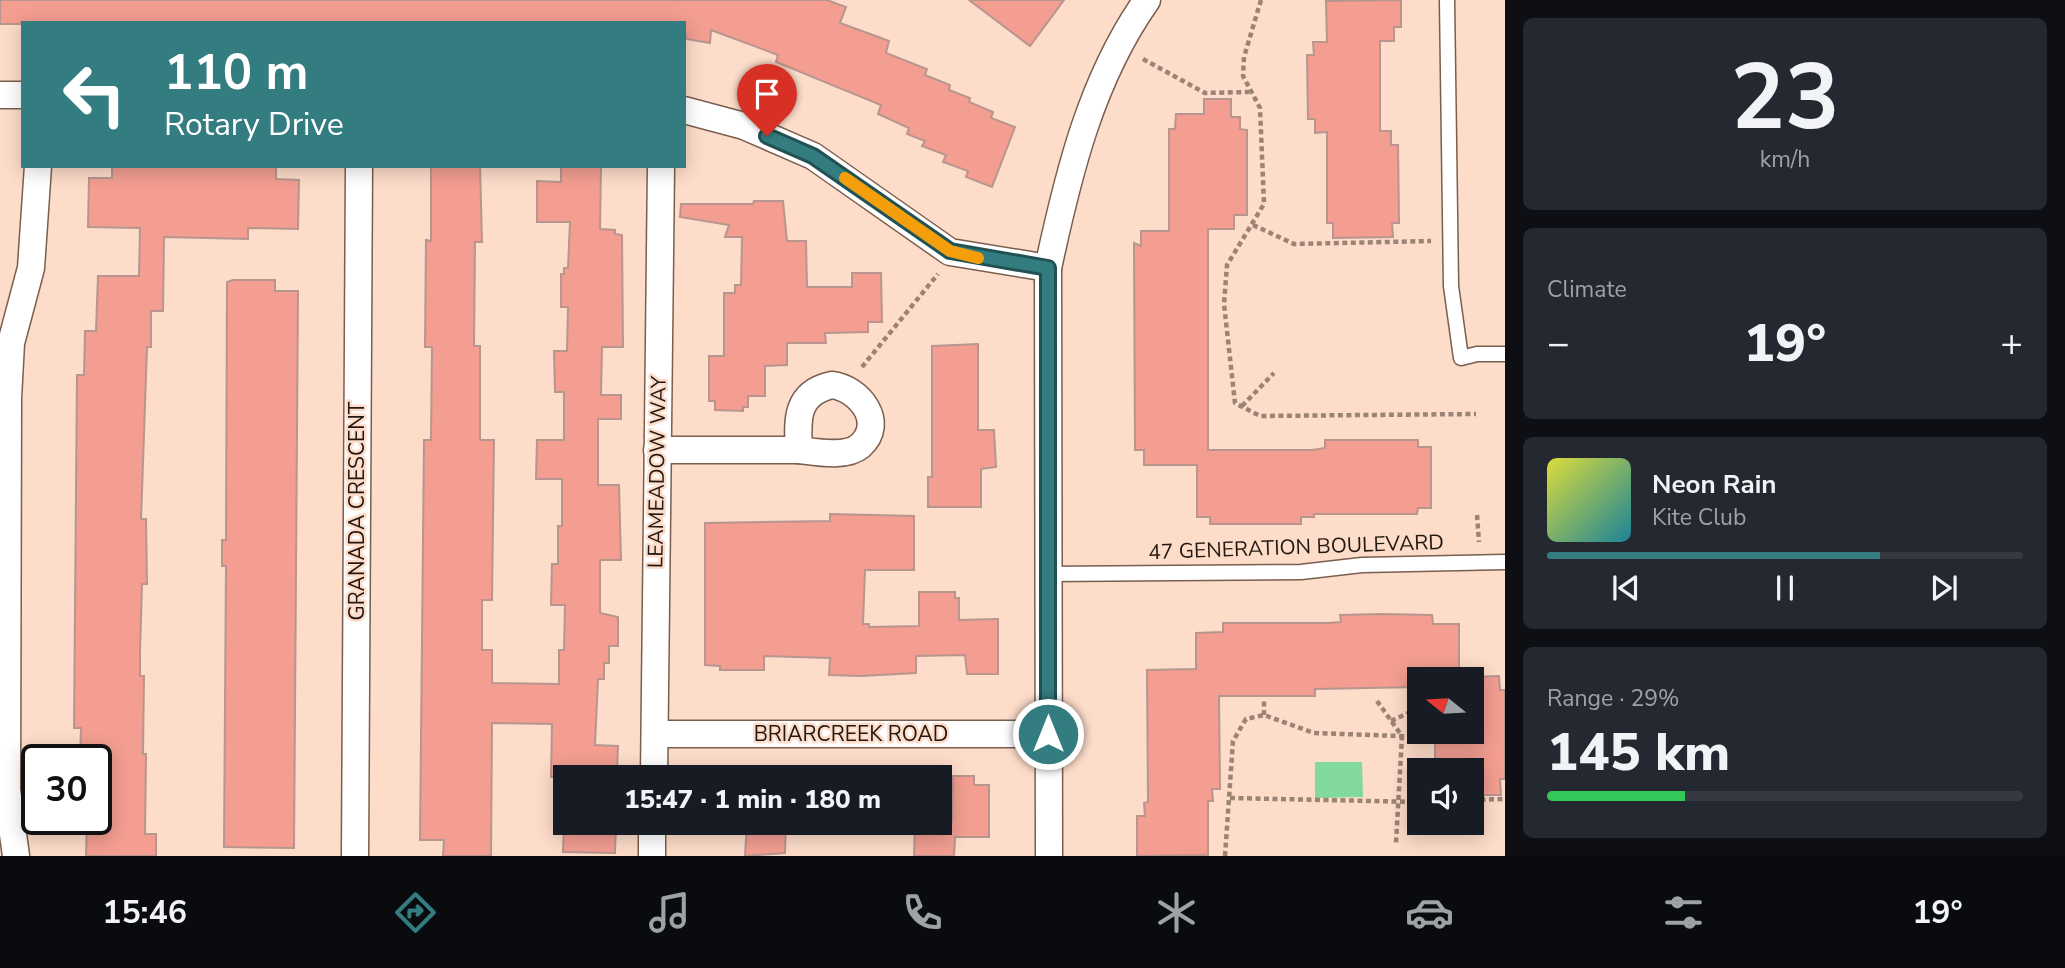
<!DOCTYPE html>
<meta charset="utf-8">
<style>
body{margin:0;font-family:"Nunito Sans",sans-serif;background:#242831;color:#f1f3f6;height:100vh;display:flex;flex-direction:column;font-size:26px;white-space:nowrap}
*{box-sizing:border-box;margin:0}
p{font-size:23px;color:#9ea1a6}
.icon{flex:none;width:38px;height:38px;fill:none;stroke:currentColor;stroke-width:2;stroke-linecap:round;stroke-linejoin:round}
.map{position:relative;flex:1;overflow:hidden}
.drawer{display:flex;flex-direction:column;gap:18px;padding:18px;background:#0d0f14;width:560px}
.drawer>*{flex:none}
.hud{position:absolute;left:21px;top:21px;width:665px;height:147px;border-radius:0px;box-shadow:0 4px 18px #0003;background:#337c7f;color:#fff;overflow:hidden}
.needle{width:46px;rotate:288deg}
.buttons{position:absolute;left:1407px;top:667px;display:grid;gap:14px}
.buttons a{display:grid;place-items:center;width:77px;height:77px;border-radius:0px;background:#171b24;box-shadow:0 4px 18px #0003;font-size:35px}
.speed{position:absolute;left:21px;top:744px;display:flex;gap:14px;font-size:35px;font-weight:700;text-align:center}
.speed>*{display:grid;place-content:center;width:91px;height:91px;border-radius:50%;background:#171b24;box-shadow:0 4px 18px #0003;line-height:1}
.speed .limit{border:4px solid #111;border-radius:10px;background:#fff;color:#111}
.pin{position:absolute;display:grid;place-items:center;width:60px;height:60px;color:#fff;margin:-72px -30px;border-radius:50% 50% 50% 0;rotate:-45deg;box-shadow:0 0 7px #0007}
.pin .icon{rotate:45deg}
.me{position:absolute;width:77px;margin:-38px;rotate:0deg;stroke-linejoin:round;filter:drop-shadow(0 0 5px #0008)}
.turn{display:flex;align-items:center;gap:24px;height:147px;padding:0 28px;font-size:32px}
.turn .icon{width:91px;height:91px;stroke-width:2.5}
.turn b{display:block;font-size:49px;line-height:60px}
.big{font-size:52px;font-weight:800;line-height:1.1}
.drawer .tile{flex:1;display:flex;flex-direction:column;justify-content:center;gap:10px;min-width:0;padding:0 24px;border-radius:10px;background:#242831}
.drawer .dial{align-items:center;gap:0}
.dial b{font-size:91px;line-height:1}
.song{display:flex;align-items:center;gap:21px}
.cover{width:84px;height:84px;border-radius:10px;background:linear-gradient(135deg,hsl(60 70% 55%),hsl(190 70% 35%))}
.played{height:7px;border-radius:4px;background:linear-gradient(90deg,#337c7f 70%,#363941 70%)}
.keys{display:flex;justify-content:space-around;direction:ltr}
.heat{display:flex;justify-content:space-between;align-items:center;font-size:38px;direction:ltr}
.charge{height:10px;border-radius:5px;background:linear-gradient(90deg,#34c759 29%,#363941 0)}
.trip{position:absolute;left:553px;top:765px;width:399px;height:70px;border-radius:0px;background:#171b24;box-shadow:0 4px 18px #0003;font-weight:800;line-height:70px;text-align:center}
.tab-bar{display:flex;height:112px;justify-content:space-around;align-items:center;background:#090b0e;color:#9ea1a6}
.tab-bar .icon{width:49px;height:49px}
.tab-bar .current{color:#337c7f}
.tab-bar b{font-size:32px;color:#f1f3f6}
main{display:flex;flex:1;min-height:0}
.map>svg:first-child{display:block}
.green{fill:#82d99d}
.building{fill:#f39e91;stroke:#b8958f;stroke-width:2}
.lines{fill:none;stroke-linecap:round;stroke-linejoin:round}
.lane-casing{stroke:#7a5e4e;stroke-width:17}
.street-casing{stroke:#7a5e4e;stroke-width:29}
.path{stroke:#9b8376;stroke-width:4.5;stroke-dasharray:5 3.5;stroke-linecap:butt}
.lane{stroke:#fff;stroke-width:14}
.street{stroke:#fff;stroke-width:26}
.route-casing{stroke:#215153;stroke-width:18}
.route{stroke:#337c7f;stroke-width:12}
.slow{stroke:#f59e0b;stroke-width:12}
.labels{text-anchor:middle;stroke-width:5;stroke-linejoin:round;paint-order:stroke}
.street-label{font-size:21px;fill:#231811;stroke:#fddcc9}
</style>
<main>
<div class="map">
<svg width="1505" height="856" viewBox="0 0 1505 856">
<rect width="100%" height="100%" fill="#fddcc9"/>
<polygon class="green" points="1315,762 1362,762 1363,797 1315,798"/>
<g class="building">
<polygon points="0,0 827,0 846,7 840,23 889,41 886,53 927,69 925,75 950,85 949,90 970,98 969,102 993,112 991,118 1015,127 992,187 966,177 968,171 943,162 946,155 922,146 925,141 907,134 909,128 878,114 881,105 776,62 778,55 711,30 710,43 686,39 684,23 0,24"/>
<polygon points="969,0 1064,0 1030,46"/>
<polygon points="1401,0 1401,27 1394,27 1394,41 1380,41 1380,131 1391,131 1391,145 1398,145 1399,223 1392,223 1393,237 1333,238 1333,223 1327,223 1327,132 1315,133 1315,119 1308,119 1307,55 1314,55 1313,42 1327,42 1326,1"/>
<polygon points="1204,99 1231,99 1231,117 1240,117 1240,129 1247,130 1247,215 1234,215 1234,229 1208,229 1208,450 1312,450 1325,448 1325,440 1418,440 1418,447 1431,447 1431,508 1418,508 1417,514 1314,514 1314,517 1301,517 1301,524 1210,524 1210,517 1197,517 1197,465 1144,465 1144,450 1135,450 1134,243 1141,246 1141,231 1169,231 1169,129 1175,129 1176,114 1204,114"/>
<polygon points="112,166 276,166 276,179 299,180 298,229 248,228 248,239 164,237 163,311 151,311 151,347 147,347 142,492 141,519 146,519 147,584 142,584 140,651 140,676 144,676 143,754 146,754 145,834 156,834 156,856 86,856 87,819 96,819 96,760 80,760 81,728 74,728 77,375 84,375 85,331 96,331 98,276 139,276 140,228 88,227 89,178 112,178"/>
<polygon points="431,166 480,166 482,242 475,242 474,346 480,346 480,440 494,440 492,600 482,600 482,650 492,650 492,683 559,684 559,650 564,650 565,605 551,605 552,564 558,564 558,526 562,526 562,479 536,479 537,440 564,440 564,392 555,392 554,351 567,351 568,307 561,307 561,274 564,274 564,268 568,268 570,222 537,222 537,181 561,182 561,166 601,166 600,229 615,230 615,234 622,235 623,347 602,347 601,395 621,395 621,419 598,419 598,485 619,485 621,560 600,560 600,613 618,617 618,646 609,646 609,663 604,663 604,679 598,679 595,745 618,746 617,770 600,769 599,777 551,777 552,724 492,723 491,856 443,856 444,840 420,840 424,440 431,440 432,347 425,347 426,240 431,241"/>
<polygon points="754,201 783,201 787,241 806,241 807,287 852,287 852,273 881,273 882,322 868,322 868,332 825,333 826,343 787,343 787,365 765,366 765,396 748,396 748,407 743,407 743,411 715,410 715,401 709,401 709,356 724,356 724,293 735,293 735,285 741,285 742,237 725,237 729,225 680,217 681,204 753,204"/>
<polygon points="233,280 275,280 275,291 298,291 294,848 224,847 226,566 222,566 222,540 226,540 227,282"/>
<polygon points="978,344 978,430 994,430 996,467 981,469 981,507 928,507 928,477 932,477 932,346"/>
<polygon points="830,514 914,516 914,570 865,570 863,624 869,624 869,627 919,626 919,592 955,592 955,598 959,598 959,620 998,619 998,674 967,674 965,655 916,656 916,673 861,676 829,675 830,658 764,656 764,670 720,670 720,666 705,665 705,523 830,521"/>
<polygon points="1382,614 1432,615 1433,624 1459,624 1459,679 1419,679 1419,687 1315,689 1315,696 1219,696 1220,789 1212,789 1213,801 1208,801 1208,855 1137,856 1137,816 1145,816 1144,803 1148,802 1147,670 1196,669 1196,633 1223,632 1223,623 1328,623 1341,622 1340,615"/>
<polygon points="1499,676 1500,690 1505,690 1505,779 1500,779 1501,795 1472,795 1472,770 1435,770 1435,739 1442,739 1442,732 1472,732 1472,677"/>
<polygon points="953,776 974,776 974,785 989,785 989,837 955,837 954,856 914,856 915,822 952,822"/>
<polygon points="564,822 616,824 615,853 563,852"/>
<polygon points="747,822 786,822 785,853 745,856"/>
</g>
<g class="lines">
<defs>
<g id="lane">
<polyline points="1447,0 1451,286 1461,358 1477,354 1505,354"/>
<polyline points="1047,574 1301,572 1362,565 1505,562"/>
</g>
<g id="street">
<polyline points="0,95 23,95"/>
<polyline points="684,110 744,126 813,156 950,252 1048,268"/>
<path d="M832,385C858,388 887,422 860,446C846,458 816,452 799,450C797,419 796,393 832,385Z"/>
<polyline points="657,450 799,450"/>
<polyline points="655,734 1048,734"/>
<polyline points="654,777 661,166"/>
<polyline points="16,856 7,790 8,398 11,343 31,268 38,166"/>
<polyline points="355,856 359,166"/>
<polyline points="652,856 652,822"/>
<path d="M1049,856L1048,268C1068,175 1091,79 1147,0"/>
</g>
</defs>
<use href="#lane" class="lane-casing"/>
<use href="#street" class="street-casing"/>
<g class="path">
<polyline points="1261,0 1244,57 1243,76 1260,108 1264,204 1227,265 1224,304 1235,403 1260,416 1476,414"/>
<polyline points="1143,59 1205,93 1249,92"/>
<polyline points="1253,225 1294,244 1431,241"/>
<polyline points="862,367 938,274"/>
<polyline points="1242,406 1274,373"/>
<polyline points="1477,515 1479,542"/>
<polyline points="1377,701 1402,736 1396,843"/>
<polyline points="1264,715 1264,701"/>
<polyline points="1391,721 1419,708"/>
<polyline points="1230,798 1419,802"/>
<polyline points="1472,800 1505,799"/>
<polyline points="1225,856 1233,741 1246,719 1264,715 1314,733 1428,737"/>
</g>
<use href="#lane" class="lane"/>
<use href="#street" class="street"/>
</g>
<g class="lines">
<defs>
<polyline id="route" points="767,136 813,156 950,251 1048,268 1048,734"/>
</defs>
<use href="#route" class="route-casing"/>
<use href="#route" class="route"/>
<polyline class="slow" points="845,178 950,251 978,258"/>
</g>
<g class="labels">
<g class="street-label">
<text transform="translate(657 472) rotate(-89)" y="7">LEAMEADOW WAY</text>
<text transform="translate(357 511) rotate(-90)" y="7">GRANADA CRESCENT</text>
<text transform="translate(1296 547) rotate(-2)" y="7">47 GENERATION BOULEVARD</text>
<text x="851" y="741">BRIARCREEK ROAD</text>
</g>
</g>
</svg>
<div class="buttons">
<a><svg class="needle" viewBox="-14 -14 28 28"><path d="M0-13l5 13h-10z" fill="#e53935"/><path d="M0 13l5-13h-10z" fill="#9ea1a6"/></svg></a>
<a><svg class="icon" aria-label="sound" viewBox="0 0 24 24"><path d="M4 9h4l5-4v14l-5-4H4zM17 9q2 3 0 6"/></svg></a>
</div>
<div class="speed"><div class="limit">30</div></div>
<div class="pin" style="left:767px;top:136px;background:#d93025"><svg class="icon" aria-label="arrive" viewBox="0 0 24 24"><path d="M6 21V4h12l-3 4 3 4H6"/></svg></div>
<svg class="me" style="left:1048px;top:734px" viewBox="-20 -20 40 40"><circle r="17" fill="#337c7f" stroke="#fff" stroke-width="3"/><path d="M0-11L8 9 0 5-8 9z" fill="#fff"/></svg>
<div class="trip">15:47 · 1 min · 180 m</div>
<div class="hud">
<div class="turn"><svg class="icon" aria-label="left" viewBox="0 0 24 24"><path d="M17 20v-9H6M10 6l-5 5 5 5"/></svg><div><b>110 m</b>Rotary Drive</div></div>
</div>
</div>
<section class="drawer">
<div class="tile dial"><b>23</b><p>km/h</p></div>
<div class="tile"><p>Climate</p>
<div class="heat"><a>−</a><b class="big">19°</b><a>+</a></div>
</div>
<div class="tile">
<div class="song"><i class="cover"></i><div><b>Neon Rain</b><p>Kite Club</p></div></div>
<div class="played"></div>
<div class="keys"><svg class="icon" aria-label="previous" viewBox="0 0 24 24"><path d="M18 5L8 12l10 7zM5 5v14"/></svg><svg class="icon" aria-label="pause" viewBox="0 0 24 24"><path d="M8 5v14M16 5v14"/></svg><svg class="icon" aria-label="next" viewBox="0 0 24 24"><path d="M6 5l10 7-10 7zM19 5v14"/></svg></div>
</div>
<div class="tile"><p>Range · 29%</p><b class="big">145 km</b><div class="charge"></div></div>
</section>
</main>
<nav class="tab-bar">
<b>15:46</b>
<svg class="icon current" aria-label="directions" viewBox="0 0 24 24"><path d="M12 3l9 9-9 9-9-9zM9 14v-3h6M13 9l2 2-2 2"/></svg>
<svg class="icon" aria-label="music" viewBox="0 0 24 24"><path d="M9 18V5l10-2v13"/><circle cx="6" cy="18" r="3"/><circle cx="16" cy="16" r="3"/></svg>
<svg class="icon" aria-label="phone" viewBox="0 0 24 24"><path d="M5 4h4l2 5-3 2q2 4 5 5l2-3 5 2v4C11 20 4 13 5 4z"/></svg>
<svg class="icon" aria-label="climate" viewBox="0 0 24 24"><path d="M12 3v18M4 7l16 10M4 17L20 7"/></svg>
<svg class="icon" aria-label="car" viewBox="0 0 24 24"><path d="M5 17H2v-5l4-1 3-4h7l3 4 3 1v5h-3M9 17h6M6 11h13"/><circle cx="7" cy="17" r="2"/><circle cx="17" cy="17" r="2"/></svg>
<svg class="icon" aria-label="filters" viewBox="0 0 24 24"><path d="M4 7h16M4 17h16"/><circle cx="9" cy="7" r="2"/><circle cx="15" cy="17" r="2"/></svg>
<b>19°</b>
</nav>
